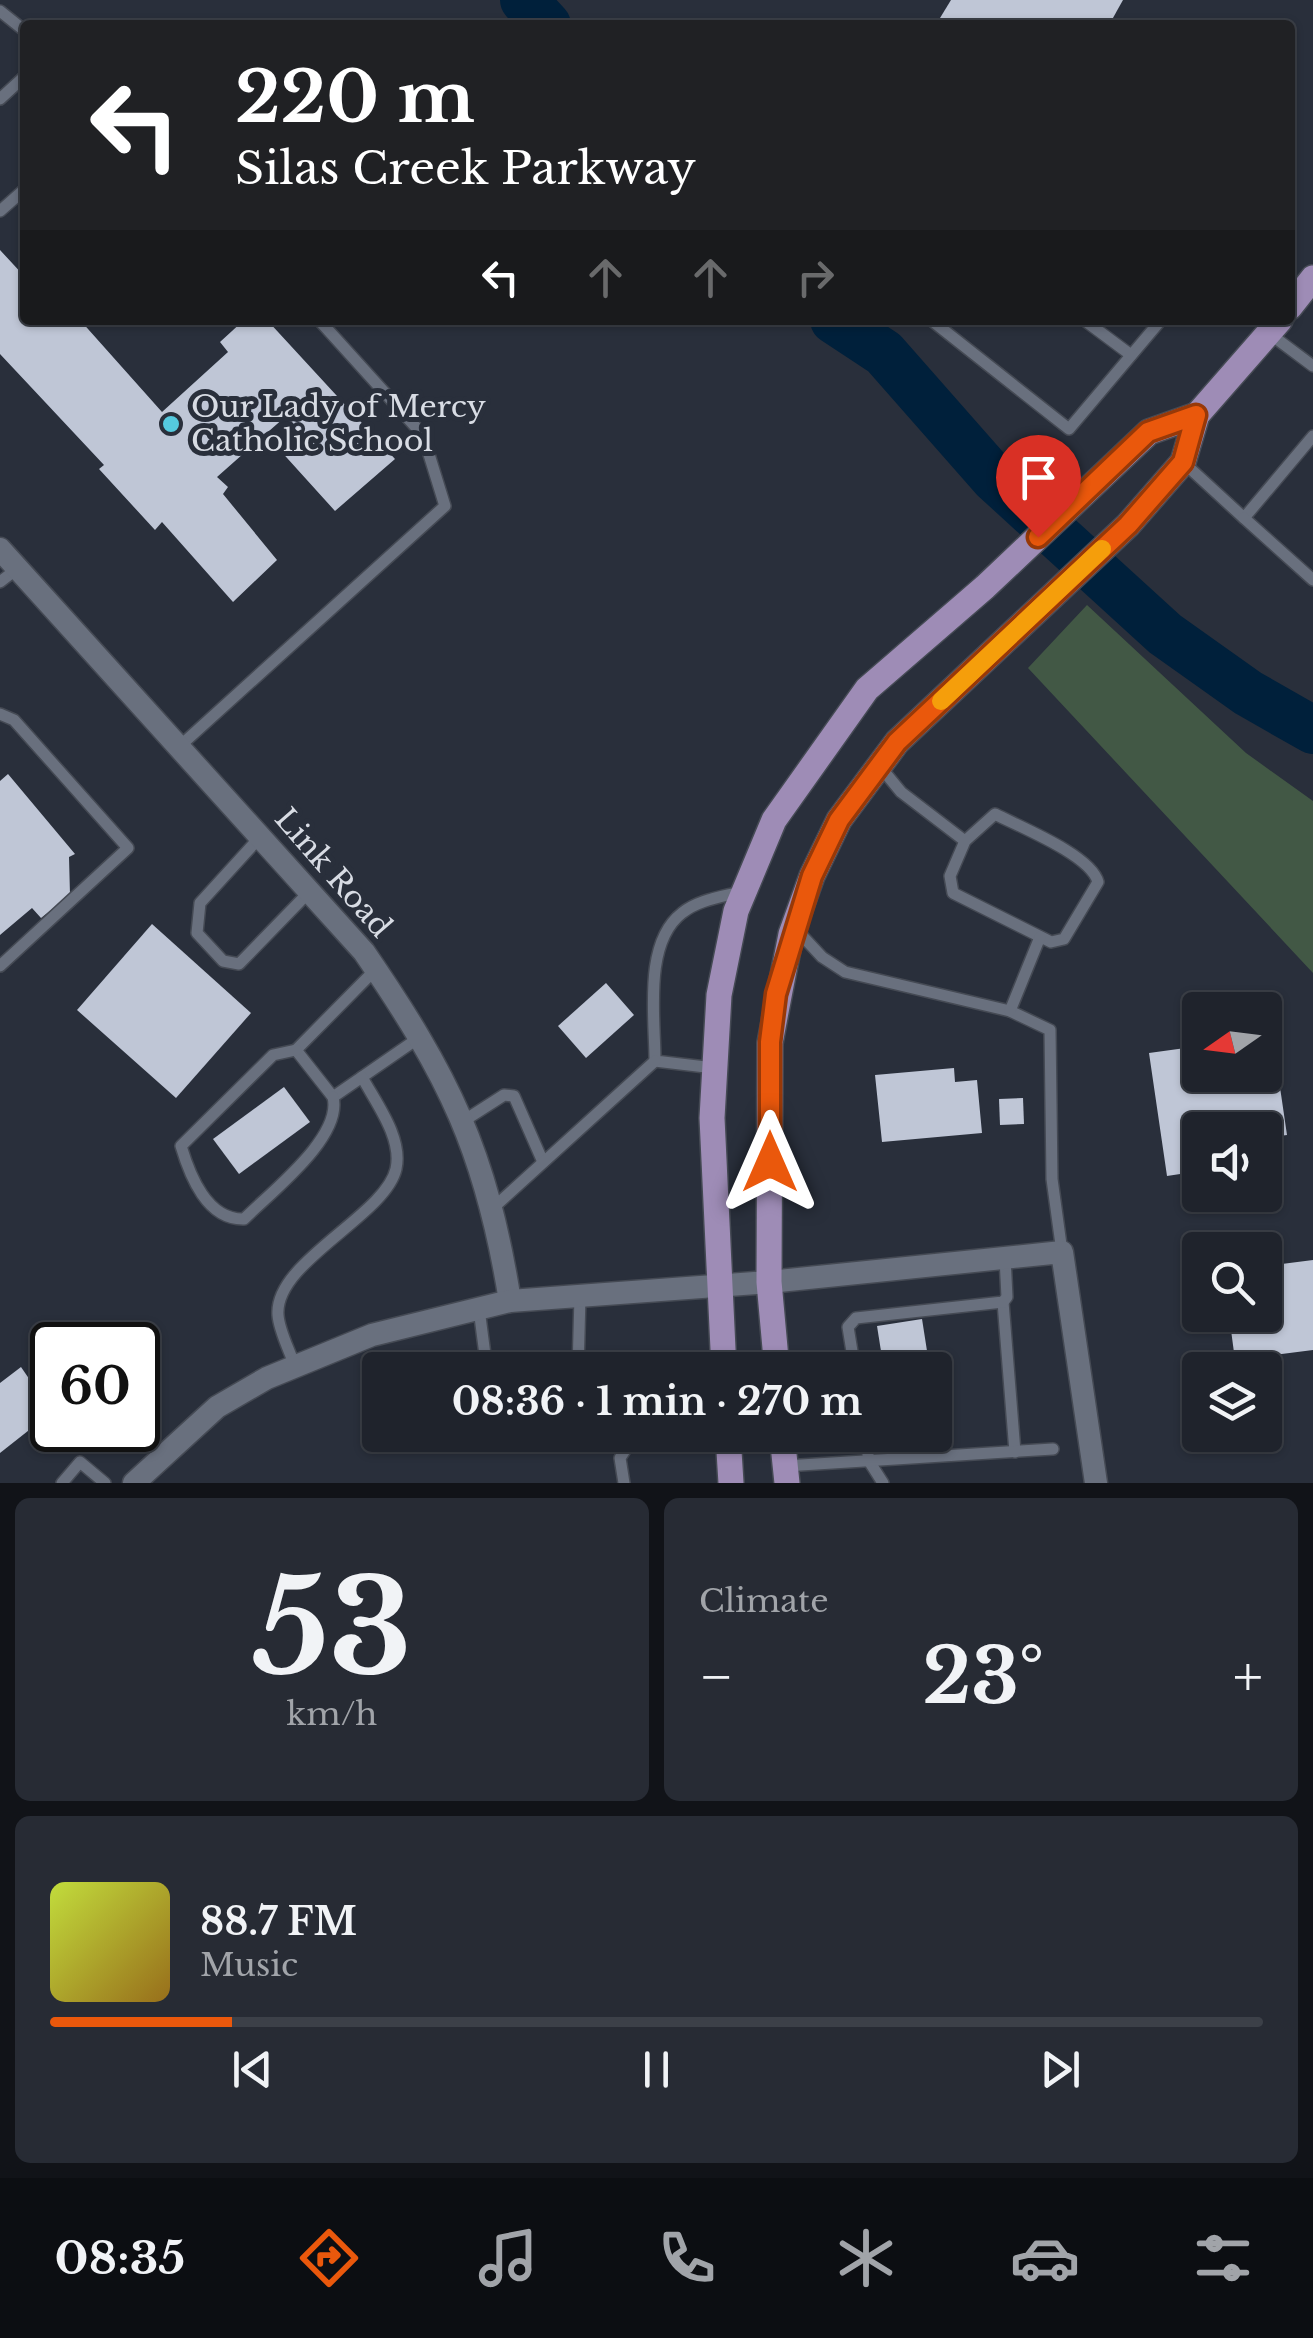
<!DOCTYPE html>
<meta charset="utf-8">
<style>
body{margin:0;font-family:"Libre Baskerville",serif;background:#272b34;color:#f1f3f6;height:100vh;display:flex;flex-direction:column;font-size:38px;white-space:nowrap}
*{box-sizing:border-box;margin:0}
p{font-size:32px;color:#a1a4a9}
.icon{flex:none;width:55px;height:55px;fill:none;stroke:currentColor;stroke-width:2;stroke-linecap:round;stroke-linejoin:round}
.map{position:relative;height:1483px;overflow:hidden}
.drawer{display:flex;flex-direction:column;gap:15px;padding:15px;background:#111318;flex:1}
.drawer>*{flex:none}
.top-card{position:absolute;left:20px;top:20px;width:1275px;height:305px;border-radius:10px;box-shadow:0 2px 8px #0004,0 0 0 2px #3c4048;background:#202124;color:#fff;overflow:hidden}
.needle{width:65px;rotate:256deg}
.fabs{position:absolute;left:1182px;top:992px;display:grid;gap:20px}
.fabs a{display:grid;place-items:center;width:100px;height:100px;border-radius:10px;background:#1f232c;box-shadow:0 2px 8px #0004,0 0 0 2px #3c4048;font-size:50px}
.speed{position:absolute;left:30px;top:1322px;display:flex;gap:20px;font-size:50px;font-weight:700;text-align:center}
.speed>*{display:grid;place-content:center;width:130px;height:130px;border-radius:50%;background:#1f232c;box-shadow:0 2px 8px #0004,0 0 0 2px #3c4048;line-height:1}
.speed .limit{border:5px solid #111;border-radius:15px;background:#fff;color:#111}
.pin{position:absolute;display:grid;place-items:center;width:85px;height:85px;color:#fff;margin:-102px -42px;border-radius:50% 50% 50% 0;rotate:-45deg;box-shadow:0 0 10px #0007}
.pin .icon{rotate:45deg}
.me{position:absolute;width:110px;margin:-55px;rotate:0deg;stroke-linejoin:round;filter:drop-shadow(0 0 8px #0008)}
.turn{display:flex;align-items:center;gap:35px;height:210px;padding:0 50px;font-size:45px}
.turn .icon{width:130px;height:130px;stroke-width:2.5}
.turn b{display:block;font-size:70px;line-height:85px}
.lanes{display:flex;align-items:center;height:95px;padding:0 50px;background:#0003;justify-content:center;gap:50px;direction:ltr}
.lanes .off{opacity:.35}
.big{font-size:75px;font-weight:800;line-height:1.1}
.drawer .widget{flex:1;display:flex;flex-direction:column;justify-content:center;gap:15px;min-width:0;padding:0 35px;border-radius:15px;background:#272b34}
.drawer .dial{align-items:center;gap:0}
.dial b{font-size:130px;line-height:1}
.song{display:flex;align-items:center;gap:30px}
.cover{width:120px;height:120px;border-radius:15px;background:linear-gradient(135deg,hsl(70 70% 55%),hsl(40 70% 35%))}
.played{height:10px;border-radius:5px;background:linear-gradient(90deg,#ea580c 15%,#3c4048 15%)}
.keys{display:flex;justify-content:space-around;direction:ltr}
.heat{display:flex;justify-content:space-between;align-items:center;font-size:55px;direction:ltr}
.drawer .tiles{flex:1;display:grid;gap:15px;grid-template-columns:1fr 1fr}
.widget:last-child{grid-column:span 2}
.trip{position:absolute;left:362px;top:1352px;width:590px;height:100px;border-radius:10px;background:#1f232c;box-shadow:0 2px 8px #0004,0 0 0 2px #3c4048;font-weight:800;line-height:100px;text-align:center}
.tabs{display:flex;height:160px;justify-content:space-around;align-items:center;background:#0c0e12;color:#a1a4a9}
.tabs .icon{width:70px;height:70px}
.tabs .current{color:#ea580c}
.tabs b{font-size:45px;color:#f1f3f6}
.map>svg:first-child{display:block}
.green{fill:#425845}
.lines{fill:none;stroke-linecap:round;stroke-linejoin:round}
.river{stroke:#00203b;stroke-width:48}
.building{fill:#bfc6d6}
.lane-casing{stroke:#454a54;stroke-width:14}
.street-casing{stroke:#454a54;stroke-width:25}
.primary-casing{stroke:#454a54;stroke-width:28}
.lane{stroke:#69707e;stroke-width:11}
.street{stroke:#69707e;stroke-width:22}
.primary{stroke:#9e8cb6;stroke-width:25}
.route-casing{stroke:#983908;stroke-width:25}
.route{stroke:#ea580c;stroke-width:18}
.slow{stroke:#f59e0b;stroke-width:18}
.poi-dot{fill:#55cadf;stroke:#292f3b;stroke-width:4}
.labels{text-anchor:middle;stroke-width:10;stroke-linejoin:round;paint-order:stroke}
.poi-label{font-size:30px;fill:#d8dce4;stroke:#292f3b;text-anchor:start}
.street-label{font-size:30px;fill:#d8dce4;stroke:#292f3b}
</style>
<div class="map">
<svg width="1313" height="1483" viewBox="0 0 1313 1483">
<rect width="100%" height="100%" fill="#292f3b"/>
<polygon class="green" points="1087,605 1246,753 1313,801 1313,973 1028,668"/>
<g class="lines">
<g class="river">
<polyline points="524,0 547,25"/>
<polyline points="834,320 884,353 994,478 1165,634 1248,693 1313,730"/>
</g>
</g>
<g class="building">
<polygon points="951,0 1123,0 1109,25 952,25 940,18"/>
<polygon points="0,250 25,277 25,320 80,320 162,412 228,352 220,342 244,320 267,320 395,459 335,511 278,448 297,431 285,417 217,477 228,487 223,494 277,560 233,602 162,522 155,530 99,469 104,465 0,354"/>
<polygon points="8,774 75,854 69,857 70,895 41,918 32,908 0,935 0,781"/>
<polygon points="152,924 251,1013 176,1098 77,1010"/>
<polygon points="606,983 634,1015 586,1058 558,1026"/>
<polygon points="1200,1046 1200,1075 1265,1075 1265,1062 1276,1060 1287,1135 1265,1138 1265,1130 1200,1130 1200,1171 1167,1176 1149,1053"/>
<polygon points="954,1068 955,1082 977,1080 982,1133 882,1142 875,1075"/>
<polygon points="284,1087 310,1122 239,1174 213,1139"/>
<polygon points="1023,1098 1024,1124 1000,1125 999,1099"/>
<polygon points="1313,1260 1313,1350 1235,1360 1229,1315 1265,1315 1265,1266"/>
<polygon points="922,1319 930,1370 884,1370 877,1326"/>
<polygon points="21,1367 52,1412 0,1453 0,1383"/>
</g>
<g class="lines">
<defs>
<g id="lane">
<polyline points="0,11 25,31"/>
<polyline points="0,99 25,76"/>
<polyline points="0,211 25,189"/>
<polyline points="931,320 1069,429 1161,320"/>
<polyline points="1084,320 1131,355"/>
<polyline points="1270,334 1313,366"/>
<polyline points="1183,462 1244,518 1313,436"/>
<polyline points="1244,518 1313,580"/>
<polyline points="0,582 18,568"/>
<polyline points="0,714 14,720 128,848 0,966"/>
<polyline points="180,746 445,506 423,435 319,320"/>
<path d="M878,764L901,792L965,841L950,876L953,893L1051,942L1064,939L1098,882C1091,855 1020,827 995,814L965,841"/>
<polyline points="261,836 200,903 197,933 223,961 239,964 310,891"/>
<polyline points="794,927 822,957 845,972 1010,1011 1050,1030 1052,1179 1062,1252"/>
<polyline points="376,969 296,1050 333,1097 420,1037"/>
<polyline points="1010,1011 1040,937"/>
<path d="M296,1050L273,1055L181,1146C190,1176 207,1220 244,1219C271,1192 343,1137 333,1097"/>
<path d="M714,1068L655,1061C655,1018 643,943 682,913C698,900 721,897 740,892"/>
<polyline points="465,1120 504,1095 514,1096 543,1162"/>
<polyline points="493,1208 655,1061"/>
<polyline points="1003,1302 1015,1452"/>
<polyline points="479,1309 487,1370"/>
<path d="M295,1367C290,1351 279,1331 278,1315C274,1262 385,1216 396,1169C403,1138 376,1103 362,1077"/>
<polyline points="578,1370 580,1296"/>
<polyline points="855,1370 848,1327 856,1318 1003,1302 1007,1297 1005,1258"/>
<polyline points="865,1435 869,1461 883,1483"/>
<polyline points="785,1466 1053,1449"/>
<polyline points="62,1483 80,1462 105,1483"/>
<polyline points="624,1483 620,1458 635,1435"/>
</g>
<g id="street">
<path d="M0,549L364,952C449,1076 486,1151 510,1301"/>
<polyline points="134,1483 217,1407 267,1378 372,1335 510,1301 769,1282 1062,1252 1096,1483"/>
</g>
<g id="primary">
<polyline points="1290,307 1313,278"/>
<polyline points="724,1370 712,1118 719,995 736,911 774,820 867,689 985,587 1149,432 1197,415"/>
<polyline points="777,1370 769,1282 770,1043 791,934 812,876 839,820 897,742 1128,525 1183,462 1197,415 1280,320"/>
<polyline points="728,1435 731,1483"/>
<polyline points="782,1435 787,1483"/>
</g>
</defs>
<use href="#lane" class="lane-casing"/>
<use href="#street" class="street-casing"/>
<use href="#primary" class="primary-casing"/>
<use href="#lane" class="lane"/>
<use href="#street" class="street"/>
<use href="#primary" class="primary"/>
</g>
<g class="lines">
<defs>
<polyline id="route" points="770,1162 770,1042 776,994 812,876 839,820 897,742 1128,525 1183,462 1196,415 1148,432 1038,537"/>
</defs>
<use href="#route" class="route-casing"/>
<use href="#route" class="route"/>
<polyline class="slow" points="941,701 1102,549"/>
</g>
<circle class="poi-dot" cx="171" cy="424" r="10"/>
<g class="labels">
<g class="poi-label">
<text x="191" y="417">Our Lady of Mercy<tspan x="191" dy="34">Catholic School</tspan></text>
</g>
<g class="street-label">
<text transform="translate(333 873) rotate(49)" y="10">Link Road</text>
</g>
</g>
</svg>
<div class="fabs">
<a><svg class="needle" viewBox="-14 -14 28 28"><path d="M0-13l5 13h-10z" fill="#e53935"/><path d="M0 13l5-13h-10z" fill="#a1a4a9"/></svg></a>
<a><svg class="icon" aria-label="sound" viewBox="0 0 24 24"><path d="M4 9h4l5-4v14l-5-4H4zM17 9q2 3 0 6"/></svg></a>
<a><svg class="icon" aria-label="search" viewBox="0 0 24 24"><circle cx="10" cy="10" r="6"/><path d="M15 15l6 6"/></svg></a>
<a><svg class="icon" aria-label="layers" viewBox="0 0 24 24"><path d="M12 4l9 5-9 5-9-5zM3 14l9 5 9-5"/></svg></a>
</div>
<div class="speed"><div class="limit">60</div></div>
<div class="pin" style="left:1038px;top:537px;background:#d93025"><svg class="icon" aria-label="arrive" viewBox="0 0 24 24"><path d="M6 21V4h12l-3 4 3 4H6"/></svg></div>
<svg class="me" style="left:770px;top:1162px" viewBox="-20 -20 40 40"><path d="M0-17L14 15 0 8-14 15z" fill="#ea580c" stroke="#fff" stroke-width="4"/></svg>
<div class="trip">08:36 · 1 min · 270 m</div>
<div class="top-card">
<div class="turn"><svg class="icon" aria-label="left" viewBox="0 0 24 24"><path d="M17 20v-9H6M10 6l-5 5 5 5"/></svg><div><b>220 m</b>Silas Creek Parkway</div></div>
<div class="lanes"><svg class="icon" aria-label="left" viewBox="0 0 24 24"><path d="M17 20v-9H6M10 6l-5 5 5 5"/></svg><svg class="icon off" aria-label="ahead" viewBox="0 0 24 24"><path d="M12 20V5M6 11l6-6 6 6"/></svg><svg class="icon off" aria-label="ahead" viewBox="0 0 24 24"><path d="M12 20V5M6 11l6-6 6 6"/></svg><svg class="icon off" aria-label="right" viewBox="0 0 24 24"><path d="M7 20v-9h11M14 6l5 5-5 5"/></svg></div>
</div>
</div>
<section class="drawer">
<div class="tiles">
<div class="widget dial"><b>53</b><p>km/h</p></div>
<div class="widget"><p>Climate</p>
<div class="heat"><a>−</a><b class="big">23°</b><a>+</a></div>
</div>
<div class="widget">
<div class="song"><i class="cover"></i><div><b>88.7 FM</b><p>Music</p></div></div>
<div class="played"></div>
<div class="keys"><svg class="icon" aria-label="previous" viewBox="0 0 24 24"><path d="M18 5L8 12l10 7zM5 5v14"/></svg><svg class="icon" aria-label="pause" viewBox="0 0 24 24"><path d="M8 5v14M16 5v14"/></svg><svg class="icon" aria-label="next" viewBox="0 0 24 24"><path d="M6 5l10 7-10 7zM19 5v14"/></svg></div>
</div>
</div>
</section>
<nav class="tabs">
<b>08:35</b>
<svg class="icon current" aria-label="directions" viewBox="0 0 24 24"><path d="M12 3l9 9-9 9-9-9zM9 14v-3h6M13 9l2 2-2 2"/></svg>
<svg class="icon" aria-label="music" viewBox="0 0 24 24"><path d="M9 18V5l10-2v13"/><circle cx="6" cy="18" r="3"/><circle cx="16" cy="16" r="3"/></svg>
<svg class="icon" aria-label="phone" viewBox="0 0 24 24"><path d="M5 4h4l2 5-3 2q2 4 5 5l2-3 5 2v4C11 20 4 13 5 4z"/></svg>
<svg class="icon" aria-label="climate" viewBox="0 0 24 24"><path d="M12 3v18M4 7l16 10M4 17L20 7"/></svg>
<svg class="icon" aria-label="car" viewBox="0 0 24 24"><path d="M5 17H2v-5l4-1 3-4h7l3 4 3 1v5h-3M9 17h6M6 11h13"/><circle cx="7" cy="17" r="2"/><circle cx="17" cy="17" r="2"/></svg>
<svg class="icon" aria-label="filters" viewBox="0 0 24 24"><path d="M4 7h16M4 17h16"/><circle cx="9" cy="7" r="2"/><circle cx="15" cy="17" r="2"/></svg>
</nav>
